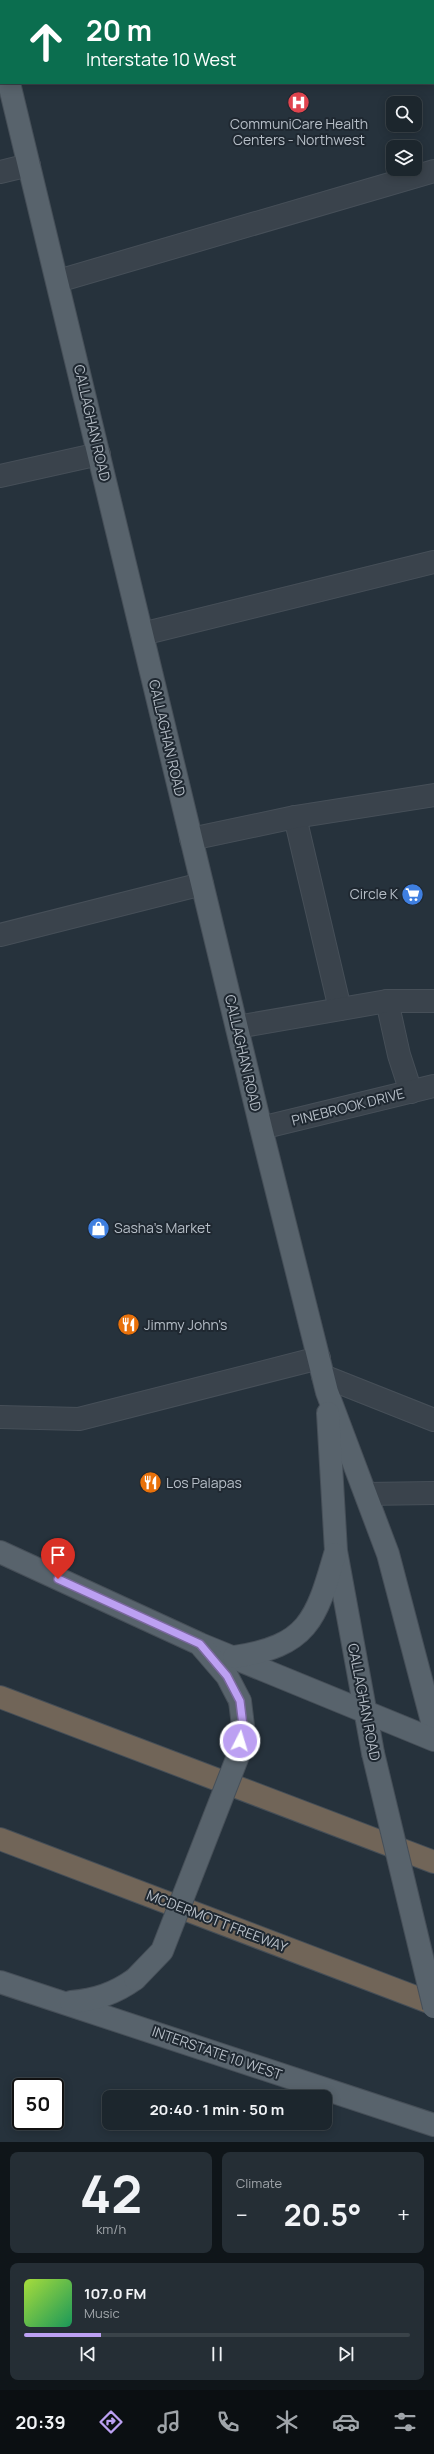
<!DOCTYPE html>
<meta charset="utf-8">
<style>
body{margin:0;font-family:Manrope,sans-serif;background:#252e35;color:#f1f3f6;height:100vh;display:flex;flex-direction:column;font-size:15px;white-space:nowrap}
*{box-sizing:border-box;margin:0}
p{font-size:13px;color:#a0a5aa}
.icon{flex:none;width:22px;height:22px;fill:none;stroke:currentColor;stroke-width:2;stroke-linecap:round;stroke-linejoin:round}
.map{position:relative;height:2142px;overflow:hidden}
.panel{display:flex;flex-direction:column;gap:10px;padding:10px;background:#0f1519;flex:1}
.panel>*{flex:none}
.banner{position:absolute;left:0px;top:0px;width:434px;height:84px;box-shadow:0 2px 10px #0003,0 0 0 1px #3a4349;background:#0b6e4f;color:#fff;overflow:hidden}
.controls{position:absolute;left:386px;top:96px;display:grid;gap:8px}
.controls a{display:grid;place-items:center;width:36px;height:36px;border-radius:8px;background:#1c262d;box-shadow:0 2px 10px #0003,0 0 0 1px #3a4349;font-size:20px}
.speed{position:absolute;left:12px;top:2078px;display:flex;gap:8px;font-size:20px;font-weight:700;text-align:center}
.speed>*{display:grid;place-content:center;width:52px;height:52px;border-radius:50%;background:#1c262d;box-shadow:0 2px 10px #0003,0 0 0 1px #3a4349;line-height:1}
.speed .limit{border:2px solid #111;border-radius:6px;background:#fff;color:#111}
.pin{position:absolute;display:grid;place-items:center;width:34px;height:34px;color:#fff;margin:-41px -17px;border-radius:50% 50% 50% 0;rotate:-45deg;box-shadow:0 0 4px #0007}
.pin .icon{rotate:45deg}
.me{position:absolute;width:44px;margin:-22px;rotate:5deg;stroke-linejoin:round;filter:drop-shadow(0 0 3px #0008)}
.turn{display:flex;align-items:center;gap:14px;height:84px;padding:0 20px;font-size:18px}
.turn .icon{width:52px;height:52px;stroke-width:2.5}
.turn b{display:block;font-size:28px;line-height:34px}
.big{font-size:30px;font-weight:700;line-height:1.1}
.panel .tile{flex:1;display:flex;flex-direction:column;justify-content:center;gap:6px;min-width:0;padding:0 14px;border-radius:8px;background:#252e35}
.panel .dial{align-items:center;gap:0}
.dial b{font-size:52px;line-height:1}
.song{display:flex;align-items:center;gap:12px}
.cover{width:48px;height:48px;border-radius:6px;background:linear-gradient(135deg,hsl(80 70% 55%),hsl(150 70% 35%))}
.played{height:4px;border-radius:2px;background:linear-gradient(90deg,#bca0f2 20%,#3a4349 20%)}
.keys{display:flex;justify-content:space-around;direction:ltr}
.heat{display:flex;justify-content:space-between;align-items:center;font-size:22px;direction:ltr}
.panel .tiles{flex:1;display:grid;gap:10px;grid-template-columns:1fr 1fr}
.tile:last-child{grid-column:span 2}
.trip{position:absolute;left:102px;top:2090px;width:230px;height:40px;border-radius:8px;background:#1c262d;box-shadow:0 2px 10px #0003,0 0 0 1px #3a4349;font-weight:700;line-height:40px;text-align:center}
.dock{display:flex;height:64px;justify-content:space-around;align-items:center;background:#0b0f12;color:#a0a5aa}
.dock .icon{width:28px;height:28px}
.dock .selected{color:#bca0f2}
.dock b{font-size:18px;color:#f1f3f6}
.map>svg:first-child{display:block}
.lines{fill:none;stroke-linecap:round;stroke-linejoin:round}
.minor-casing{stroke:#464f58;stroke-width:24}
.major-casing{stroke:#464f58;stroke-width:24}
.highway-casing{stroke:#454e57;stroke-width:24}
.minor{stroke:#3a434c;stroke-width:22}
.major{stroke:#58636c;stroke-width:22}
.highway{stroke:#716558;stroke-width:22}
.major-bridge-casing{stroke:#464f58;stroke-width:24;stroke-linecap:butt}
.major-bridge{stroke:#58636c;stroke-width:22}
.route-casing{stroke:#7a689d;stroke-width:10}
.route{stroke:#bca0f2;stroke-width:7}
.labels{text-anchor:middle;stroke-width:4;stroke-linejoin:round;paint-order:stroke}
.poi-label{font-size:14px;fill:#b6bec7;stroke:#1f2831;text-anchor:start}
.street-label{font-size:14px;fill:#b6bec7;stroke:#1f2831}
</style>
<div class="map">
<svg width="434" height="2142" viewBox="0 0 434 2142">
<rect width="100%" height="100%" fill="#26323c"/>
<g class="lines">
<defs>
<g id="minor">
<polyline points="0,172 29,165"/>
<polyline points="58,281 434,171"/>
<polyline points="0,476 99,454"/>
<polyline points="142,634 434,562"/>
<polyline points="295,817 340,1009"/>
<polyline points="191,839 295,817 434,795"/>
<polyline points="0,935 202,884"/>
<polyline points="387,1001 399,1055 411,1092"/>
<polyline points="237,1027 387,1001 434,1001"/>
<polyline points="261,1128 434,1086"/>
<polyline points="323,1376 434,1420"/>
<polyline points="0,1417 79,1419 319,1358"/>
<polyline points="366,1494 434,1493"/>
</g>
<g id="major">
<polyline points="0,44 1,48"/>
<polyline points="9,83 261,1128 327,1392 388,1554 434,1729"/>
<polyline points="328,1413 336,1551 373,1753"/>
<polyline points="0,1552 200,1644 434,1740"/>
<polyline points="202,1647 227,1676 240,1701"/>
<path d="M234,1657C308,1646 316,1620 335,1554"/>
<polyline points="0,1982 434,2125"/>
<path d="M71,2002C95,2000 114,1994 135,1979"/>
</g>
<g id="highway">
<polyline points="0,1697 434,1862"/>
<polyline points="0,1839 434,2004"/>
</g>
</defs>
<use href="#minor" class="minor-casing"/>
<use href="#major" class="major-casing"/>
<use href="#highway" class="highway-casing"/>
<use href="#minor" class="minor"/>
<use href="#major" class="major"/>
<use href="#highway" class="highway"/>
<defs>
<g id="major-bridge">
<polyline points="373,1753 434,2007"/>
<polyline points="135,1979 162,1951 238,1756 243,1726 240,1701"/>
</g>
</defs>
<use href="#major-bridge" class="major-bridge-casing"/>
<use href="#major-bridge" class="major-bridge"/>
</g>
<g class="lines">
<defs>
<polyline id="route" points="58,1579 200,1644 227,1676 240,1701 243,1726 240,1741"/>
</defs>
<use href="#route" class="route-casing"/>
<use href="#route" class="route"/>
</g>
<defs>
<symbol id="hospital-disc" viewBox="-11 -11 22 22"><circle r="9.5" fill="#e0444e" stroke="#1f2831"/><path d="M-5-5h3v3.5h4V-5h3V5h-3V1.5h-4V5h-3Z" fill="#fff"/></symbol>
<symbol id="supermarket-disc" viewBox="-11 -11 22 22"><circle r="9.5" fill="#3f7fe0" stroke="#1f2831"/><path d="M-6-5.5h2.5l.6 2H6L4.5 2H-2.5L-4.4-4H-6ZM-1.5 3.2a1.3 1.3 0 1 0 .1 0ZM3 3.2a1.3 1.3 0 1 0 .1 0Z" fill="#fff"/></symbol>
<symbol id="shop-disc" viewBox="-11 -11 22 22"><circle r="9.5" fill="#3f7fe0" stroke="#1f2831"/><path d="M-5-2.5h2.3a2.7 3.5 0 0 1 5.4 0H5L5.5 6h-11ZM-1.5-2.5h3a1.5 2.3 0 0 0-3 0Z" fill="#fff"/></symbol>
<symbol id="restaurant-disc" viewBox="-11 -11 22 22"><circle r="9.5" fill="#e8710a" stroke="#1f2831"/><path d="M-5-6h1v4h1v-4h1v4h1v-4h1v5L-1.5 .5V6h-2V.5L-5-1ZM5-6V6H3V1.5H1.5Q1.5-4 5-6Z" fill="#fff"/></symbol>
</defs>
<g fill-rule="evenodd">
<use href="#hospital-disc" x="286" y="90" width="25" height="25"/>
<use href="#supermarket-disc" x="400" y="882" width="25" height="25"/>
<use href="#shop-disc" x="86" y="1216" width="25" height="25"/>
<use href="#restaurant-disc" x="116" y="1312" width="25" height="25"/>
<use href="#restaurant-disc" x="138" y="1470" width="25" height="25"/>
</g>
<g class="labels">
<g class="poi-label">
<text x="299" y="129" text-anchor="middle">CommuniCare Health<tspan x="299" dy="16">Centers - Northwest</tspan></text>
<text x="398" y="899" text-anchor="end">Circle K</text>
<text x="114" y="1233">Sasha’s Market</text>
<text x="144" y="1330">Jimmy John's</text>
<text x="166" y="1488">Los Palapas</text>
</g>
<g class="street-label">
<text transform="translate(92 423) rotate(77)" y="5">CALLAGHAN ROAD</text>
<text transform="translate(167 738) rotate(77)" y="5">CALLAGHAN ROAD</text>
<text transform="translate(243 1053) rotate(77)" y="5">CALLAGHAN ROAD</text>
<text transform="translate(348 1107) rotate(-14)" y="5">PINEBROOK DRIVE</text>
<text transform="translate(364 1702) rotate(79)" y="5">CALLAGHAN ROAD</text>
<text transform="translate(217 1921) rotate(21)" y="5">MCDERMOTT FREEWAY</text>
<text transform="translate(217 2053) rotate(19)" y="5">INTERSTATE 10 WEST</text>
</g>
</g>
</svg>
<div class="controls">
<a><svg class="icon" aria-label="search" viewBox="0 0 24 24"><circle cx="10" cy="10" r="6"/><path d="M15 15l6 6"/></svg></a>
<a><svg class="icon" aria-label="layers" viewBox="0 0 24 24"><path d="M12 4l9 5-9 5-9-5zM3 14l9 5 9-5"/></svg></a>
</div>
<div class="speed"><div class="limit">50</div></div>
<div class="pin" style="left:58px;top:1579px;background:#d93025"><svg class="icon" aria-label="arrive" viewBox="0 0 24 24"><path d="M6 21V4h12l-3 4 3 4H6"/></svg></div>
<svg class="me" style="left:240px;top:1741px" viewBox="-20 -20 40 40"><circle r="17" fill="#bca0f2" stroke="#fff" stroke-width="3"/><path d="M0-11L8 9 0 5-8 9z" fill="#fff"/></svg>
<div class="trip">20:40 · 1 min · 50 m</div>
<div class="banner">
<div class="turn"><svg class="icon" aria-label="ahead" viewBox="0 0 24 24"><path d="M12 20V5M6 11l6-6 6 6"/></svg><div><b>20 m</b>Interstate 10 West</div></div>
</div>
</div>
<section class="panel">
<div class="tiles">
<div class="tile dial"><b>42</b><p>km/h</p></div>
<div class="tile"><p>Climate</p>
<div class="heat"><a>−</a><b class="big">20.5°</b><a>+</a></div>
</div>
<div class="tile">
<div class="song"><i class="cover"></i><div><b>107.0 FM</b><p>Music</p></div></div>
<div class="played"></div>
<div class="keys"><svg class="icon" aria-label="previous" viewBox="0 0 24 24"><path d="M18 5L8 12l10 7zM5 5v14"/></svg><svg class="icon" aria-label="pause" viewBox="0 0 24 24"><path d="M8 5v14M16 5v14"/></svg><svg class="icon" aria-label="next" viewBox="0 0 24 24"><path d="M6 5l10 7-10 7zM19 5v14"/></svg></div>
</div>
</div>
</section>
<nav class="dock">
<b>20:39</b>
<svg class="icon selected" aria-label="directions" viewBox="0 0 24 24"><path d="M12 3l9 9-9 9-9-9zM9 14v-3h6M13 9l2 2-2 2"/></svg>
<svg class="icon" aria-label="music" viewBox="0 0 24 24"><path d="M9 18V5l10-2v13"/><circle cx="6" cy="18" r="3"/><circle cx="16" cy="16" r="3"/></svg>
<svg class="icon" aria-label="phone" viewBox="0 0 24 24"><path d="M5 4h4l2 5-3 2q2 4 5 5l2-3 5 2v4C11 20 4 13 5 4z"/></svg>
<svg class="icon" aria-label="climate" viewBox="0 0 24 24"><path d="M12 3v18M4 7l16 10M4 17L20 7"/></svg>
<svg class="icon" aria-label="car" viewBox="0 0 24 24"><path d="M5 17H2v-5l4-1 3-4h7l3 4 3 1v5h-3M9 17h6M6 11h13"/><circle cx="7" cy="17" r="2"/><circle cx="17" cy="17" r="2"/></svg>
<svg class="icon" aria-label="filters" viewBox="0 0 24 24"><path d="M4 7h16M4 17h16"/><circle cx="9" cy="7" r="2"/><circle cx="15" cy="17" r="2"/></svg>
</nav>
